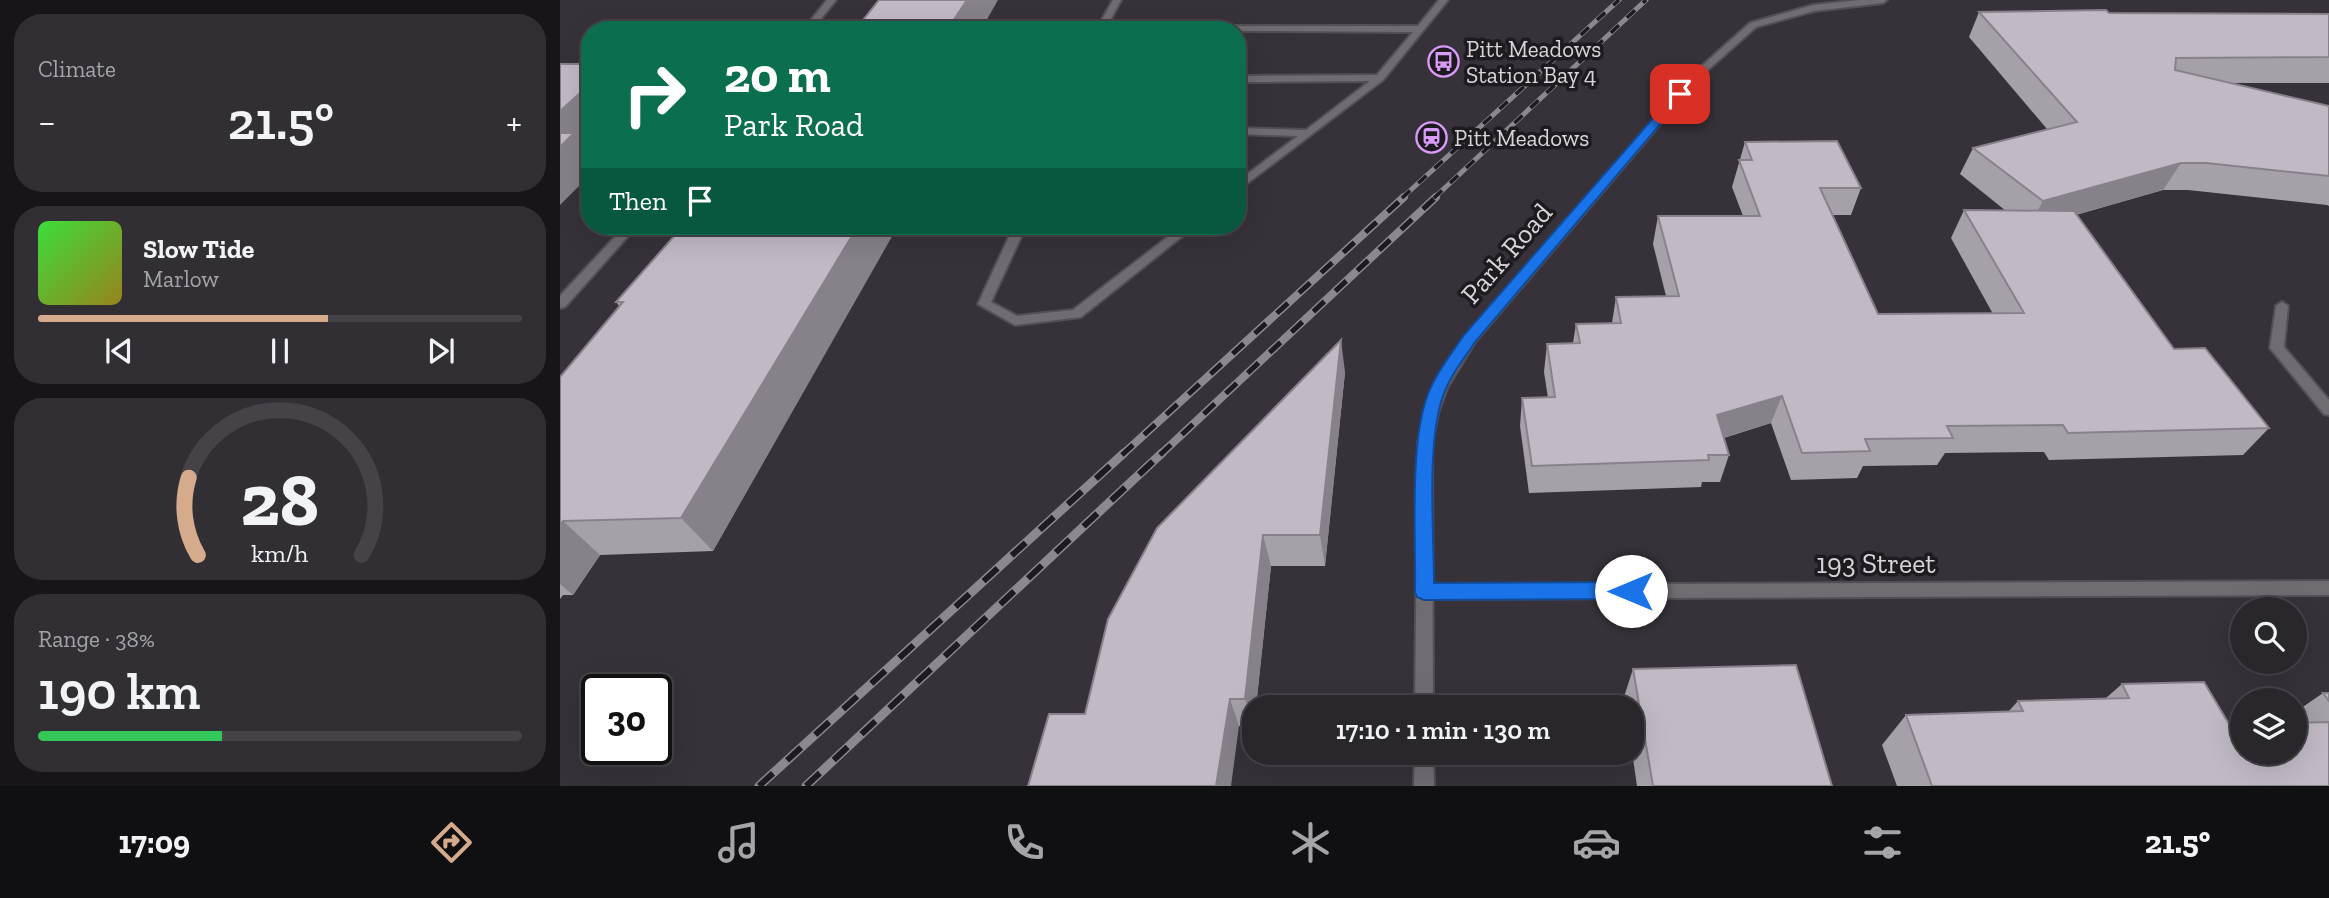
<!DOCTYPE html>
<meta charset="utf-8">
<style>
body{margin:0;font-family:"Zilla Slab",serif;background:#312e34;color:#f1f3f6;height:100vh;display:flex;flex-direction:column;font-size:26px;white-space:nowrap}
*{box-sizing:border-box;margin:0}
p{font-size:23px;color:#a5a5a9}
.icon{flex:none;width:38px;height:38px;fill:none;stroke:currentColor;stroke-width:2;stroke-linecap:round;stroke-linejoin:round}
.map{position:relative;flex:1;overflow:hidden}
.panel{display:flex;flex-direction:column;gap:14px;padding:14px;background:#171518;width:560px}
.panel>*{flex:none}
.banner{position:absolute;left:21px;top:21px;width:665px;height:214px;border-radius:28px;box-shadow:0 7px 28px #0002,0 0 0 2px #454348;background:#0b6e4f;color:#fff;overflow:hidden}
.buttons{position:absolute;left:1670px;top:597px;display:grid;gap:14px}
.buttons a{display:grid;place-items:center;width:77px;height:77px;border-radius:50%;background:#29262c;box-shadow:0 7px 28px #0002,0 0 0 2px #454348;font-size:35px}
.speed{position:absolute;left:21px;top:674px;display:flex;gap:14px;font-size:35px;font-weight:700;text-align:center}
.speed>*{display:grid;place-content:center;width:91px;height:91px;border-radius:50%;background:#29262c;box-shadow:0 7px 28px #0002,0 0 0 2px #454348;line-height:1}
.speed .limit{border:4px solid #111;border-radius:10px;background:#fff;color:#111}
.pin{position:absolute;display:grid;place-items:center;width:60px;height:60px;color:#fff;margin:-30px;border-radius:14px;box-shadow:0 4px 10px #0006}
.me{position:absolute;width:77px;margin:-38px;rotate:270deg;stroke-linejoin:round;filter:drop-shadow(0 0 5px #0008)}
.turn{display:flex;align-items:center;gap:24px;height:147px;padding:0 28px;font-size:32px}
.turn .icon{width:91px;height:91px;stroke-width:2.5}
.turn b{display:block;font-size:49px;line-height:60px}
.then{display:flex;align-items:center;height:66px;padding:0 28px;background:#0003;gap:14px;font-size:26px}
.big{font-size:52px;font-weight:600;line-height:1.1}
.panel .widget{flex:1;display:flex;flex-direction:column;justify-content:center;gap:10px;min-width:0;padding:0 24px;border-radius:28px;background:#312e34}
.panel .dial{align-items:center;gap:0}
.dial svg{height:182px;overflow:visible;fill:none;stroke:#454348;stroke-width:7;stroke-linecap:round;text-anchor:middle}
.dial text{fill:#f1f3f6;stroke:none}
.song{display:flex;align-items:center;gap:21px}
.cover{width:84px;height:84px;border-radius:10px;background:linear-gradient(135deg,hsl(120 70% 55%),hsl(50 70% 35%))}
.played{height:7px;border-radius:4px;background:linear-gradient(90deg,#d6ab8b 60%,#454348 60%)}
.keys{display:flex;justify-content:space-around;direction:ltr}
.heat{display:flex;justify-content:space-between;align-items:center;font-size:38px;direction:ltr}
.charge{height:10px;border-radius:5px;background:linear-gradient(90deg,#34c759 38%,#454348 0)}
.trip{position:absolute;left:682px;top:695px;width:402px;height:70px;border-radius:28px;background:#29262c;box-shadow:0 7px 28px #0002,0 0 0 2px #454348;font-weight:600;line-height:70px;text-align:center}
.tabs{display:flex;height:112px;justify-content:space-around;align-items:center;background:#100f12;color:#a5a5a9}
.tabs .icon{width:49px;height:49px}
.tabs .selected{color:#d6ab8b}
.tabs b{font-size:32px;color:#f1f3f6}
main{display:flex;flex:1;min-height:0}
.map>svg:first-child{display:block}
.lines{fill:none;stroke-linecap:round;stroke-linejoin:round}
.minor-casing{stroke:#544f57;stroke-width:4}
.tertiary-casing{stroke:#544f57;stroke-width:4}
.minor{fill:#706d72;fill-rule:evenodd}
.tertiary{fill:#706d72;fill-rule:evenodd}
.rail-far2-casing{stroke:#8c888e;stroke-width:5}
.rail-far1-casing{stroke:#8c888e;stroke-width:8}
.rail-casing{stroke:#8c888e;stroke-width:9}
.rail-far2{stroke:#1d1b1f;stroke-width:3.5;stroke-dasharray:11;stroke-linecap:butt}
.rail-far1{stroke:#1d1b1f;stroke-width:5;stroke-dasharray:15;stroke-linecap:butt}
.rail{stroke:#1d1b1f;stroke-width:6;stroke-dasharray:19;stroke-linecap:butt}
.wall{fill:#a6a0a9}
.shaded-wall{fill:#87828a}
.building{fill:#c1bac5;stroke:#87828a;stroke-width:2}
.route{fill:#1a73e8;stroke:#114b97;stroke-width:2}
.labels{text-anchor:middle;stroke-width:7;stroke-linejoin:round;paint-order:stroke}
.far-poi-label{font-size:23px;fill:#d8d5da;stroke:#1d1b1f;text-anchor:start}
.street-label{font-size:28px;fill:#d8d5da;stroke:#1d1b1f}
</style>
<main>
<section class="panel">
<div class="widget"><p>Climate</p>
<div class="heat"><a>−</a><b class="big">21.5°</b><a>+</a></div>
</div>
<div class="widget">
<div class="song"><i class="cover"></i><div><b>Slow Tide</b><p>Marlow</p></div></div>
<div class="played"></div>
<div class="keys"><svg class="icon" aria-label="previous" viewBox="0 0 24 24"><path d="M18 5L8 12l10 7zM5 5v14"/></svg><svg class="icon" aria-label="pause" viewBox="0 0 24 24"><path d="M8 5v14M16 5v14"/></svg><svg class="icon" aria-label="next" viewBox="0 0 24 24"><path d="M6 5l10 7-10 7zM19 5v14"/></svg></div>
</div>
<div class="widget dial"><svg viewBox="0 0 100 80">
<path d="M14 69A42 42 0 1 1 86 69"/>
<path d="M14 69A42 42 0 0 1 10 35" stroke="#d6ab8b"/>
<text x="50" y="56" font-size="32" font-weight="700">28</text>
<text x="50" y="72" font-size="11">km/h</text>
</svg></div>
<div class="widget"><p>Range · 38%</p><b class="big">190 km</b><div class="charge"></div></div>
</section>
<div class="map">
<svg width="1769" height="786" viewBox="0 0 1769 786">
<rect width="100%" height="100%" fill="#37323a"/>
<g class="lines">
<defs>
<g id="minor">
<polygon points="553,0 561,0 547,26 858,26 879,0 888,0 823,80 677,191 677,182 738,136 677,134 677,128 746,130 810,81 677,82 677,76 817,75 853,32 536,30"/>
<polygon points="454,226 466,226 431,302 457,316 513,310 622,226 635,226 521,317 455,325 418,304"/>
<polygon points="1722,302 1728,306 1724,347 1769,400 1769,415 1764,414 1710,348 1716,306"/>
<polygon points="1769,581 1769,595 864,599 858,597 856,592 858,587 864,585"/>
</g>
<g id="tertiary">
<polygon points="267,0 276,0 252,30 243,30"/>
<polygon points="1300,0 1327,0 1323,3 1254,11 1196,27 1141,76 915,342 887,388 878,413 872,443 873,707 855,707 858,443 864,413 873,388 905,336 1135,72 1190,23 1253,5"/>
<polygon points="65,226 77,226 5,307 0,308 0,296"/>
<polygon points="855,752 873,752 874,786 854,786"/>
</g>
</defs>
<use href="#minor" class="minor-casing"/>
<use href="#tertiary" class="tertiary-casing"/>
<use href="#minor" class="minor"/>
<use href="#tertiary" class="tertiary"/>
<defs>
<g id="rail-far2">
<polyline points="842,198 1059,0"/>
<polyline points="874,198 1086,0"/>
</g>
<g id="rail-far1">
<polyline points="562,455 844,197"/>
<polyline points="600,455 876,197"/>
</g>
<g id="rail">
<polyline points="199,786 564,453"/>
<polyline points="246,786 602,453"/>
</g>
</defs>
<use href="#rail-far2" class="rail-far2-casing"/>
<use href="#rail-far1" class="rail-far1-casing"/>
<use href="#rail" class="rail-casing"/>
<use href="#rail-far2" class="rail-far2"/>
<use href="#rail-far1" class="rail-far1"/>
<use href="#rail" class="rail"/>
</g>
<g class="wall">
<polygon points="1419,12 1769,14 1769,83 1672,83 1769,106 1769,206 1767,205 1628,190 1603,190 1516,215 1614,349 1709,428 1683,455 1489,460 1484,452 1385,453 1377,465 1303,466 1297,478 1231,480 1211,423 1164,438 1169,455 1160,482 1142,482 1141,487 969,493 960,426 962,398 988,398 984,372 987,344 1013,343 1016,324 1052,323 1056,297 1106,296 1093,244 1098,216 1183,216 1172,187 1185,142 1301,188 1291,215 1272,215 1318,314 1433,314 1391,238 1404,210 1446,211 1400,174 1413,148 1487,129 1409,37"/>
<polygon points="329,239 153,551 40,555 13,595 3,595 0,599 0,377 60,307 56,302"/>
<polygon points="785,372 765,566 711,566 696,707 695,707 694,726 679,726 525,714"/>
<polygon points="1073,669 1272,786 1077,786 1072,752 1073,752 1073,707 1064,707 1063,700"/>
<polygon points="1562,684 1669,724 1734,752 1734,713 1763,693 1769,693 1769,786 1337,786 1322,745 1346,715 1448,712 1458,701 1546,698"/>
</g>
<g class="shaded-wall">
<polygon points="407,0 438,0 421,30 387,30"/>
<polygon points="30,84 30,138 23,145 30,154 30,175 0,205 0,111"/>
<polygon points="1621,163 1603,190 1468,228 1483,201"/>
<polygon points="298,226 338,226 153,551 121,518"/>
<polygon points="781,340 785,372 765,566 760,535"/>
<polygon points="1222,396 1211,423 1149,442 1157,415"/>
<polygon points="3,521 40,555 13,595 0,584 0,526"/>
<polygon points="703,535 711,566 696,707 695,707 694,726 685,699"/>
<polygon points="670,699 679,726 671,786 656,786"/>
</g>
<g class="building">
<polygon points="319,0 407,0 387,30 295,30"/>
<polygon points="1546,10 1549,13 1769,14 1769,57 1616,58 1615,70 1769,106 1769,176 1646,163 1621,163 1483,201 1413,148 1517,122 1419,12"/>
<polygon points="0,64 30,64 30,84 0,111"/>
<polygon points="0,133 14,133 0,147"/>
<polygon points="1277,141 1301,188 1260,188 1318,314 1464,313 1404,210 1514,211 1614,349 1645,348 1709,428 1508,433 1503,425 1387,426 1393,438 1305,439 1310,451 1242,453 1222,396 1157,415 1169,455 1148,455 1149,460 972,466 962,398 995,397 987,344 1020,343 1016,324 1061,323 1056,297 1119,296 1098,216 1200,216 1179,160 1192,160 1185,142"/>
<polygon points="123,226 298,226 121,518 3,521 0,526 0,377 63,302 56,302"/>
<polygon points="781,340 760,535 703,535 685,699 670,699 656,786 468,786 489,714 525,714 548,619 597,528"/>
<polygon points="1236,665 1272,786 1093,786 1073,669"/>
<polygon points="1644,682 1669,724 1682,723 1682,752 1734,752 1734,723 1769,722 1769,786 1372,786 1346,715 1463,711 1458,701 1569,698 1562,684"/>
<polygon points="1763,693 1769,693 1769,701"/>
</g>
<path class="route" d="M1116,92L1126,94L915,342C904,359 891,374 884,393C866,440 874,531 874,583L1071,582L1078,585L1080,591L1078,596L1071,599L864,600L857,597L855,592C856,537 849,443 868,394C877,372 891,354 904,335Z"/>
<defs>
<symbol id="bus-ring" viewBox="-11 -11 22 22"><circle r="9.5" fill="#1d1b1f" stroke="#d89bf8" stroke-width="1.5"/><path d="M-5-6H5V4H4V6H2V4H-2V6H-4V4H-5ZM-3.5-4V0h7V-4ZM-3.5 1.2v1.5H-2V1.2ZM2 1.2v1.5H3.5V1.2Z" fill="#d89bf8"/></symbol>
<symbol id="station-ring" viewBox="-11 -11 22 22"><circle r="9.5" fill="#1d1b1f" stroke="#d89bf8" stroke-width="1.5"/><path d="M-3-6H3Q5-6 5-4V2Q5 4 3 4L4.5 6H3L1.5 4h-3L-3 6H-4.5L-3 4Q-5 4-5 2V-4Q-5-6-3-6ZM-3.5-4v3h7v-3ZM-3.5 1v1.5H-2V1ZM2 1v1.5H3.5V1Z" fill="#d89bf8"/></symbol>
</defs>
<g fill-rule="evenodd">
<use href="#bus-ring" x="866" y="44" width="35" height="35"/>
<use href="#station-ring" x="854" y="120" width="35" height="35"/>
</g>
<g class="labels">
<g class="far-poi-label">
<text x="906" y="57">Pitt Meadows<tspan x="906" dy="26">Station Bay 4</tspan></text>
<text x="894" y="146">Pitt Meadows</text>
</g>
<g class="street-label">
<text transform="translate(946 253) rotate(-49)" y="10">Park Road</text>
<text x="1316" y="573">193 Street</text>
</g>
</g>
</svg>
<div class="buttons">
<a><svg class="icon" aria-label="search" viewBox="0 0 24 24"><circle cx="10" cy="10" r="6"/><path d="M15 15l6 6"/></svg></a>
<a><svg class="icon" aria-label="layers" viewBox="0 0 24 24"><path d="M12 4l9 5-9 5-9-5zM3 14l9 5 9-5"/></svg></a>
</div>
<div class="speed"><div class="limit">30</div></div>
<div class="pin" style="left:1120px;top:94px;background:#d93025"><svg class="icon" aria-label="arrive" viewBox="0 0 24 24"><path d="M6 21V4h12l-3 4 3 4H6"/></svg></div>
<svg class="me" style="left:1071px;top:591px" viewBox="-20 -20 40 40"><circle r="19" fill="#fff"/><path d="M0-13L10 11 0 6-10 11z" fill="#1a73e8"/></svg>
<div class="trip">17:10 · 1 min · 130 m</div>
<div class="banner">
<div class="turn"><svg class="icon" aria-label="right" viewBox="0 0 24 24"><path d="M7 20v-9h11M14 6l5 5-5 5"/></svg><div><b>20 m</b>Park Road</div></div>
<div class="then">Then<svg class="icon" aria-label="arrive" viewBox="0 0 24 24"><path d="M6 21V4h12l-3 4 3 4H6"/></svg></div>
</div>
</div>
</main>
<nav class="tabs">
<b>17:09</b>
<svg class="icon selected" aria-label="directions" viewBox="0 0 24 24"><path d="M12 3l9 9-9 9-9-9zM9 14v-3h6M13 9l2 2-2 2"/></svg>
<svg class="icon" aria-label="music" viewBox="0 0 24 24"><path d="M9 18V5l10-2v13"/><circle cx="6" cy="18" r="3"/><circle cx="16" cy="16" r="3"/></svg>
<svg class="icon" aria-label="phone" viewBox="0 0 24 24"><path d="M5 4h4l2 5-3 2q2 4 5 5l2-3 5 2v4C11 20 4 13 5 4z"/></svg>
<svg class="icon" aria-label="climate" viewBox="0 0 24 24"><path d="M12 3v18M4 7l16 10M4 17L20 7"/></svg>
<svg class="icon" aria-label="car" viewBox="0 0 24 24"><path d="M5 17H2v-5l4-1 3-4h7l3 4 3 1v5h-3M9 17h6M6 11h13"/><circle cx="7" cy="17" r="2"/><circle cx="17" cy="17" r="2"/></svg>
<svg class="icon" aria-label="filters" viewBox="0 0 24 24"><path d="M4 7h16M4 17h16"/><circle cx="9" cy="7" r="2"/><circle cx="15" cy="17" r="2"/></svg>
<b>21.5°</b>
</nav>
